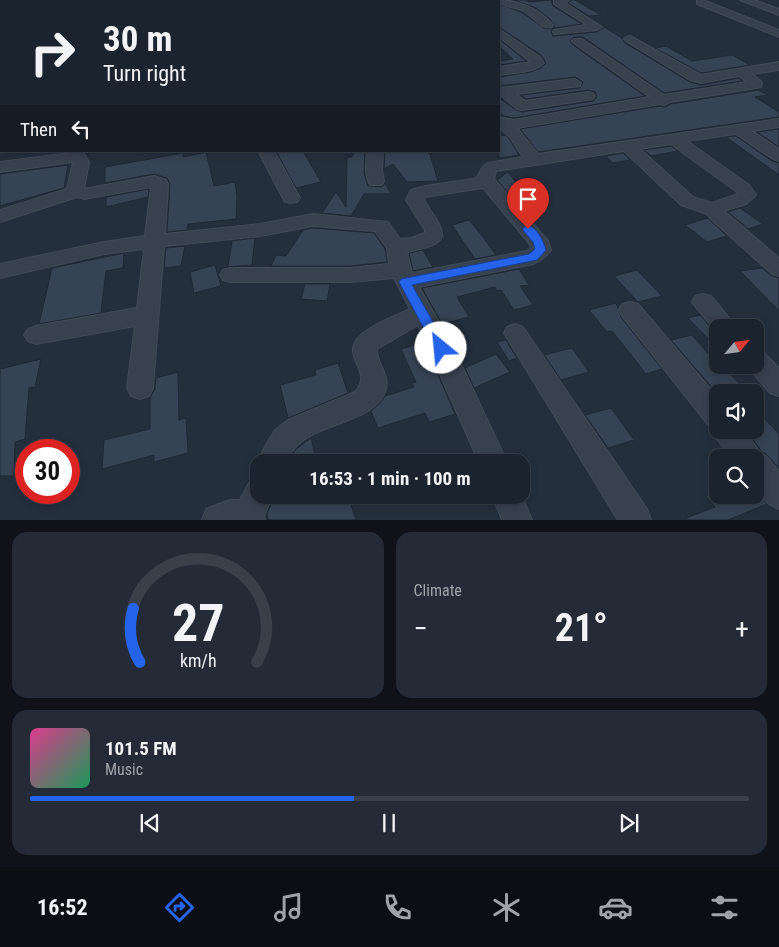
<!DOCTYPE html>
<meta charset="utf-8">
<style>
body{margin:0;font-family:"Roboto Condensed",sans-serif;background:#242b36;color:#f1f3f6;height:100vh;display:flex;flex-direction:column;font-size:19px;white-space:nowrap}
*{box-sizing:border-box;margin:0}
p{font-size:16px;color:#a0a4aa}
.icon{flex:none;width:28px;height:28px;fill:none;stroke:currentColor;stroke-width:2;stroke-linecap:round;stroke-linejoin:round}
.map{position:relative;height:520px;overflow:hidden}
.drawer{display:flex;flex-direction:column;gap:12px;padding:12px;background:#0f1319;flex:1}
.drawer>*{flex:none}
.banner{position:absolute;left:0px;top:0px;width:500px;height:152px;box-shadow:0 2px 8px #0003,0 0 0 1px #39404a;background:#1b232e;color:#f1f3f6;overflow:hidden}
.needle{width:32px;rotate:61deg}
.fabs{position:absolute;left:709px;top:319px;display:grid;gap:10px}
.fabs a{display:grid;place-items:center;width:55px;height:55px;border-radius:10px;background:#1b232e;box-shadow:0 2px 8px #0003,0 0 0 1px #39404a;font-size:25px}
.speed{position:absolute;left:15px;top:439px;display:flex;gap:10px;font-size:25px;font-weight:700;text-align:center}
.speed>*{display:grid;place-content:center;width:65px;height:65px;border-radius:50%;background:#1b232e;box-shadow:0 2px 8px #0003,0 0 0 1px #39404a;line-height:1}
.speed .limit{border:8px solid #d22;background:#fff;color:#111}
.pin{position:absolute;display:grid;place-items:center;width:42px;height:42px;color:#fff;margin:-51px -21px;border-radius:50% 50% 50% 0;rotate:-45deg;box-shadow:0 0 5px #0007}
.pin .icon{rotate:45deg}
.me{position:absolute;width:55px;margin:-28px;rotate:332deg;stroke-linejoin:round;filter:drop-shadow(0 0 4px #0008)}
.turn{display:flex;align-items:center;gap:18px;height:105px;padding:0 20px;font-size:22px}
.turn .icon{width:65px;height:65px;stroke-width:2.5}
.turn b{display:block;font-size:35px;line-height:42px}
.then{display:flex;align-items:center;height:48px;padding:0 20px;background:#0003;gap:10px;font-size:19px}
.big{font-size:38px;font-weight:700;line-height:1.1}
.drawer .tile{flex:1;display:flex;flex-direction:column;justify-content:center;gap:8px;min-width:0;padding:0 18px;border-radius:15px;background:#242b36}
.drawer .dial{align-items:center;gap:0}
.dial svg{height:130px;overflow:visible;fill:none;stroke:#39404a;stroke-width:7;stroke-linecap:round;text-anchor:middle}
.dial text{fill:#f1f3f6;stroke:none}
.song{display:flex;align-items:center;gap:15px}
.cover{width:60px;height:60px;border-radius:8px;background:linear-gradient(135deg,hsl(330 70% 55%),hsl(150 70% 35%))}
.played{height:5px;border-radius:2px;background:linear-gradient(90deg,#2563eb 45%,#39404a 45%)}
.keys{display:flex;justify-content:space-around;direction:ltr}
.heat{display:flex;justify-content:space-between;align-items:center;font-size:28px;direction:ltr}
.drawer .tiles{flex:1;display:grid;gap:12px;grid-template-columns:1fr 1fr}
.tile:last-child{grid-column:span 2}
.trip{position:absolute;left:250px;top:454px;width:280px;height:50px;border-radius:15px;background:#1b232e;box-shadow:0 2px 8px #0003,0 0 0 1px #39404a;font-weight:700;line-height:50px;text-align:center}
.dock{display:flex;height:80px;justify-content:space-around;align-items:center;background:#0b0e12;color:#a0a4aa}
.dock .icon{width:35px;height:35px}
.dock .current{color:#2563eb}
.dock b{font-size:22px;color:#f1f3f6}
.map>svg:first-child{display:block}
.building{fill:#364354;stroke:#1f2835}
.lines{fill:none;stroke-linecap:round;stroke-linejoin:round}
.minor-casing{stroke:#414a57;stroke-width:2}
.minor{fill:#38414e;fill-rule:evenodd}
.route{fill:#2563eb;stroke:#184099}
</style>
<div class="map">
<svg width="779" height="520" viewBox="0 0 779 520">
<rect width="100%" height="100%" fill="#242f3e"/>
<g class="building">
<polygon points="514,0 525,0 529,2 551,0 553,6 582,24 554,28 551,31 553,36 597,32 604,27 622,38 625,43 690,82 701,85 739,78 742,81 664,93 583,37 574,37 570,41 573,45 645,96 514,118 503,116 499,112 499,98 516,110 522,112 593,101 597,97 595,92 588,90 526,99 521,95 580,88 583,82 575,77 499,86 499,77 530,72 541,68 546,63 541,55 499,27 499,4 521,12 544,28 552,29 555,26 549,18 536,8"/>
<polygon points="571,0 575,0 601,15 589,16 568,3"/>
<polygon points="499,39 526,61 499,65 499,61 513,59 499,46"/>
<polygon points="666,46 692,61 732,55 750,65 701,73 655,48"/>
<polygon points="758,90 768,95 755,97 779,112 779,117 538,152 520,129 660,106 665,107 671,104"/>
<polygon points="779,129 779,147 757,132"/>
<polygon points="505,135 508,137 519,155 499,158 499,136"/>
<polygon points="736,136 772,161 779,163 779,175 726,137"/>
<polygon points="671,146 678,151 651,156 644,150"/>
<polygon points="276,151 303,151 321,182 296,188"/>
<polygon points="355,151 365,151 364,173 368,186 382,187 385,183 391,194 364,194 351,216 322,213 336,192 346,207 347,157 352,157"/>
<polygon points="385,151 429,151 438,181 407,182 393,164 384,169"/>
<polygon points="206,152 214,186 235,182 237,196 236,219 188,224 187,230 167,232 170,184 167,178 154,174 105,183 105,167 183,153 183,157"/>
<polygon points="623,153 630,160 613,163 606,156"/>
<polygon points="68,165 64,188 0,206 0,174"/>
<polygon points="508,172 528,198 540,212 527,214 497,180"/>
<polygon points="149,189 148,197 106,207 106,197"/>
<polygon points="740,208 763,224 748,229 728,212"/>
<polygon points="708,218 711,221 727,236 707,242 685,225"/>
<polygon points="469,220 483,237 496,255 475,259 452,225"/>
<polygon points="313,228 374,233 385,249 387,262 350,266 271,266 276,255 286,256 303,230"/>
<polygon points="255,238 252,265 228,267 232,241"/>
<polygon points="185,246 181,266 164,268 166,248"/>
<polygon points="423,250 433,267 413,271 409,253"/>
<polygon points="124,253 123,268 106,271 101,313 39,324 52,268"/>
<polygon points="215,265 221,286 194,293 190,272"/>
<polygon points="762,268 771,275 779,278 779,311 740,271"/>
<polygon points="519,269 529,285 520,286 533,305 514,310 501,290 497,291 495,287 457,297 469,317 442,324 422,288"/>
<polygon points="637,270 662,296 638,302 614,276"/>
<polygon points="305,284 330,284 327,301 301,299"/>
<polygon points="616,303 621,317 662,369 646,374 612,331 607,332 589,310"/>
<polygon points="700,315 718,336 718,349 688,318"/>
<polygon points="692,335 718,365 730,374 747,392 716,392 671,340"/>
<polygon points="506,340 517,358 509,361 497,342"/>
<polygon points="424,342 455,414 429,422 425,413 378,428 371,411 381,402 385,396 414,387 412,383 416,382 401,349"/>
<polygon points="572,348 589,372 561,380 544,355"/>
<polygon points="496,354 510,372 474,388 465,368"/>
<polygon points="41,359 35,387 29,388 25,439 15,442 14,476 0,476 0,369"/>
<polygon points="338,363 348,393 288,418 280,385 316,375 315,370"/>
<polygon points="178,372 179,420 186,418 188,453 154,462 154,455 102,469 104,440 150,429 150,398 155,389 156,378"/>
<polygon points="611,408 634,440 608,448 585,415"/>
<polygon points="755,408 779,434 779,468 766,454 762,452 746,430 755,430"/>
<polygon points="311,438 317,462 293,462 291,457 295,450"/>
<polygon points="755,489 758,496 767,504 728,520 687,520 686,518 715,507 705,495 755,495"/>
<polygon points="288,495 348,495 356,520 268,520 267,513 273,500"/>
</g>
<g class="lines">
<defs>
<g id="minor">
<polygon points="280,0 293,0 294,1 281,1"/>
<polygon points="357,0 367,0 368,1 358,1"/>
<path d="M497,0C518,0 539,8 553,25L552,27C541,30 534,17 525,12C516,6 505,9 497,0Z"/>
<polygon points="554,0 569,0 565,3 602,27 597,30 554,34 553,32 554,30 587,25 554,4"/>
<polygon points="697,0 703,0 779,30 779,37 697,4"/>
<polygon points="740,0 754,0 779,9 779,15"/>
<rect x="0" y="13" width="1" height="6"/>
<path d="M499,29L540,57L544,63C536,73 511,73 499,75V67L531,62L499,37Z"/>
<path d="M630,36L701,75L779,62V70L752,74L762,82L761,87L756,88L670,102L664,105L660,104L517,128L538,154L779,119V127L752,131L779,149V161L773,159L736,134L687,141L749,185L756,195L746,204L724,211L779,258V276L772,274L712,220L707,214L681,205L624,151L496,171L494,179L548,241L551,250C546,257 541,261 533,264L419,287L453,347L507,462H479L418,325L377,349C376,364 390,374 386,389C376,424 314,422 294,449C291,453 289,458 287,462L259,464L262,452L275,430L288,420L355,392C374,371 341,358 358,338C368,326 395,316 410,309L394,278L350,282H230L223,280L220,275L223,270L230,268H350L389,264L387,248L375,231L313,226L260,236L164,246L153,388L149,396L140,399L131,396L127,388L135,326L36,344L28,341L24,335L28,329L36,326L137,308L144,249L104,254L0,278V264L104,242L145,236L151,187L84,199L77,197L0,222V210L67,189L73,162L0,172V162L78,152L84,154L89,162L84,189L154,176L166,180L168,184L165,234L260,224L313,214L388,222L400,239L411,238L425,233V230L406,200L411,190L425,186L474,179C480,176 480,167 487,163L523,157L509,136L499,128V117L514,120L650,97L574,43L572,41L574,39H582L664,95L747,82L739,76L701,83L690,80L626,41L624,39L626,37ZM671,144L737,192L738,194L712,203L693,197L640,149ZM483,188L529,243L531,248L527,251L412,273L407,252C456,242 446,235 424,200L425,197Z"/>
<polygon points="575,79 581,83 580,86 516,94 525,101 588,92 593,93 595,96 593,99 522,110 517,109 502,96 499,96 499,88"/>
<rect x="0" y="80" width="1" height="8"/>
<polygon points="258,151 274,151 300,198 297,202 291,203 285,202"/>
<path d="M367,151H383L382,169L384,181L382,185H370C364,175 366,162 367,151Z"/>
<polygon points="703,294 711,296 737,328 718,328 718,334 692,302 695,296"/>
<path d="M630,302L638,304L718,398V430H744L761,454L765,455L779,471V509C752,498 755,483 755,458H732L717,439L714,429L709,426L622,316L619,310L622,304Z"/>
<polygon points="515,324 523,327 647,509 651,520 618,520 504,333 507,327"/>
<polygon points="755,349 763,352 779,368 779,396 770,393 747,366 755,365"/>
<polygon points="259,478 259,495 273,495 264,516 265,520 202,520 206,509 230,500 240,500 249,483"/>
<polygon points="521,494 532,520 502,520 492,495"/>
</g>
</defs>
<use href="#minor" class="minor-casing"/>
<use href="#minor" class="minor"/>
</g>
<path class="route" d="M528,225C538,229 543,240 546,250L537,260L412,285L448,348L446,351L441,353L436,351L399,282L401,279L529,254L535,249L533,242L522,229Z"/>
</svg>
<div class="fabs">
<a><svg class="needle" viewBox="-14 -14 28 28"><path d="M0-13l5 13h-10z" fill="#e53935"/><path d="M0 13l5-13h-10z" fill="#a0a4aa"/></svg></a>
<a><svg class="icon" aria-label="sound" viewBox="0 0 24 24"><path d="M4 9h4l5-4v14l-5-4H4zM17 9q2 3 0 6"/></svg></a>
<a><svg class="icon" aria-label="search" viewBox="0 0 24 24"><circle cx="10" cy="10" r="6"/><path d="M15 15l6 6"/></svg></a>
</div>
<div class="speed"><div class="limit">30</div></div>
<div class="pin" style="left:528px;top:229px;background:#d93025"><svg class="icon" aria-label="arrive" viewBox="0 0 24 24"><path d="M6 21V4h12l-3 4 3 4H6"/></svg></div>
<svg class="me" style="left:441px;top:348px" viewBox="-20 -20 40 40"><circle r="19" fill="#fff"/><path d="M0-13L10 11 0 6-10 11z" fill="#2563eb"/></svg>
<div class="trip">16:53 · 1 min · 100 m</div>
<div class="banner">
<div class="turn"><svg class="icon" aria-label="right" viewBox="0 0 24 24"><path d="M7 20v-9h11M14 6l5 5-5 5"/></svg><div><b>30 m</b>Turn right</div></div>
<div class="then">Then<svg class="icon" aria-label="left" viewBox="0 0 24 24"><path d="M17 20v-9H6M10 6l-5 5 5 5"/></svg></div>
</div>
</div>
<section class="drawer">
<div class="tiles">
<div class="tile dial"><svg viewBox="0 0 100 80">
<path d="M14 69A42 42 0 1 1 86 69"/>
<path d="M14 69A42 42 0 0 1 10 36" stroke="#2563eb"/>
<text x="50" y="56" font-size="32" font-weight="700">27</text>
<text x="50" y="72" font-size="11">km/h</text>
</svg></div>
<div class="tile"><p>Climate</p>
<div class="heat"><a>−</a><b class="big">21°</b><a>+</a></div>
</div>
<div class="tile">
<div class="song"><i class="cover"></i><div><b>101.5 FM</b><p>Music</p></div></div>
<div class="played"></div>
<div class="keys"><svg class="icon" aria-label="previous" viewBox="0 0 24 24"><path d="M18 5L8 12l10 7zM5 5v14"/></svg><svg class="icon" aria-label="pause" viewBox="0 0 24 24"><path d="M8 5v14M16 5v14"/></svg><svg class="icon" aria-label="next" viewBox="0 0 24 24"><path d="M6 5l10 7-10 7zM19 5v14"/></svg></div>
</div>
</div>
</section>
<nav class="dock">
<b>16:52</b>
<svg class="icon current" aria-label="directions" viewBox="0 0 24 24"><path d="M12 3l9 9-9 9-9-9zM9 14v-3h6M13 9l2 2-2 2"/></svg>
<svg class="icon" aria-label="music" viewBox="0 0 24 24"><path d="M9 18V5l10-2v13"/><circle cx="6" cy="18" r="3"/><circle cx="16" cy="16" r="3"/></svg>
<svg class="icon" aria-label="phone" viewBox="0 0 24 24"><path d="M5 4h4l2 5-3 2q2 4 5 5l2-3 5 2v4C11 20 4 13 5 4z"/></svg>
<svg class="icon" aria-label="climate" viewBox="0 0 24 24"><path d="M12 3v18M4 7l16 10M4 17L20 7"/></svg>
<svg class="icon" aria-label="car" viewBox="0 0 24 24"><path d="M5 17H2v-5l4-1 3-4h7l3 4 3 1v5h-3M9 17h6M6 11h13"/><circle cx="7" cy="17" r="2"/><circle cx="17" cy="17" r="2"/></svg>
<svg class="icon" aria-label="filters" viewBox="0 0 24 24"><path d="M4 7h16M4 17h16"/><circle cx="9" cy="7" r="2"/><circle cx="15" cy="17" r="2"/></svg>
</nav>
